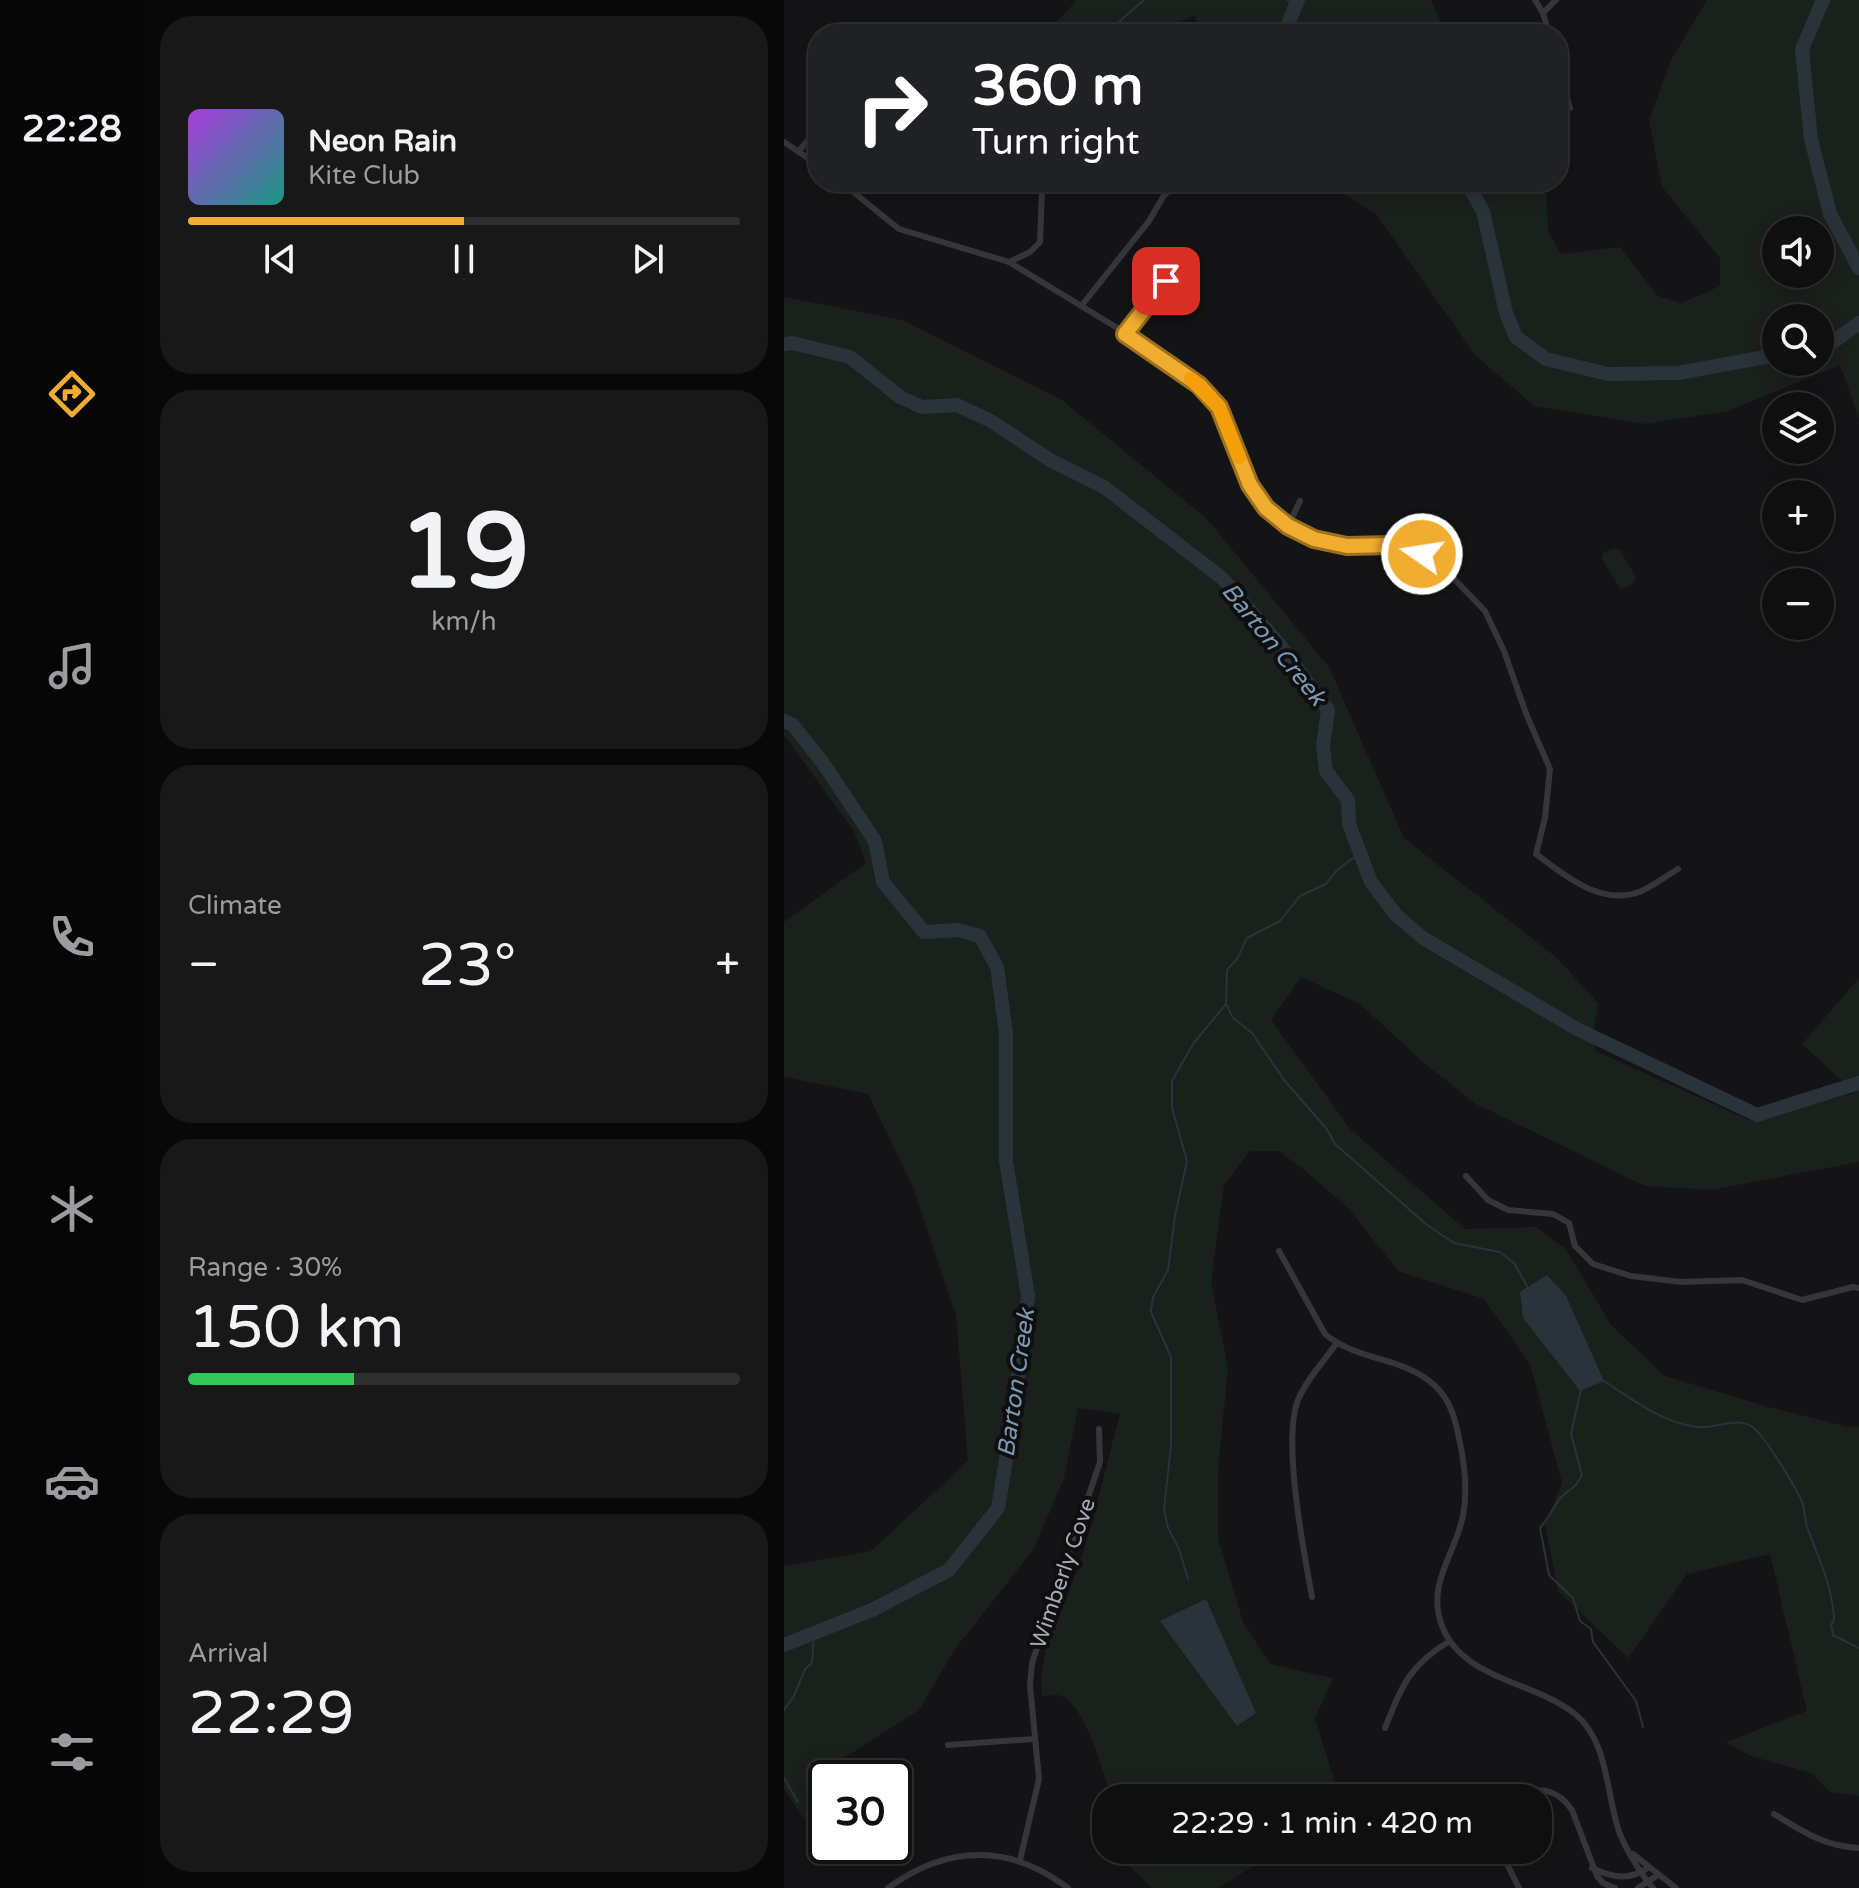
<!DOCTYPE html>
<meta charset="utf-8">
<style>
body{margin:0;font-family:"Varela Round",sans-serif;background:#181819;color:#f1f3f6;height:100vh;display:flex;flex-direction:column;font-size:30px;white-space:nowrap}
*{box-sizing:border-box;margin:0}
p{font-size:26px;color:#9b9c9f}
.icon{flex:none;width:44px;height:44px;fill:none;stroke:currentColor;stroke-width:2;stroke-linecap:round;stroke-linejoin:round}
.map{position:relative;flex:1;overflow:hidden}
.sheet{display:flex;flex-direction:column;gap:16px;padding:16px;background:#080809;width:640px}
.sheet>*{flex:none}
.banner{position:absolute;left:24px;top:24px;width:760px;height:168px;border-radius:32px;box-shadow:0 4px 20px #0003,0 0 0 2px #2f2f30;background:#202124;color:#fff;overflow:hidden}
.tools{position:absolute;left:978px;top:216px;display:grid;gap:16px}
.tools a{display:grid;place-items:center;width:72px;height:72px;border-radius:50%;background:#0f0f10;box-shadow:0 4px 20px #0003,0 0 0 2px #2f2f30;font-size:40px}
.speed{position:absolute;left:24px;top:1760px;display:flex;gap:16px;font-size:40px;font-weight:700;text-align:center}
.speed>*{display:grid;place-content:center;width:104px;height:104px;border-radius:50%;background:#0f0f10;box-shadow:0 4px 20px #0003,0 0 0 2px #2f2f30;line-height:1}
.speed .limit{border:4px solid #111;border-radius:12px;background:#fff;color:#111}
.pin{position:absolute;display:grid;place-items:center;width:68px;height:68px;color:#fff;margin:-34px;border-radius:16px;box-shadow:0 4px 12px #0006}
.me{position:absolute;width:88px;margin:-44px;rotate:283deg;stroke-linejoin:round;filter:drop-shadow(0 0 6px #0008)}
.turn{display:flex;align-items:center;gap:28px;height:168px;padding:0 32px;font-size:36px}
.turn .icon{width:104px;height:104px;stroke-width:2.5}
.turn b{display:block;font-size:56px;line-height:68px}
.big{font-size:60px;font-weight:600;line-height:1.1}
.sheet .widget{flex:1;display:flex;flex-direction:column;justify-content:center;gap:12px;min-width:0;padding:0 28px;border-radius:32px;background:#181819}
.sheet .dial{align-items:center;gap:0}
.dial b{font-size:104px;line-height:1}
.song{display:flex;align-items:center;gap:24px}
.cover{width:96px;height:96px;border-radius:12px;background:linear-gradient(135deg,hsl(280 70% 55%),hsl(170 70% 35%))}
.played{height:8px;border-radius:4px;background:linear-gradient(90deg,#f1ad30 50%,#2f2f30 50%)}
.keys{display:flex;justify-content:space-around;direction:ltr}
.heat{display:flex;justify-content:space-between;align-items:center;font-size:44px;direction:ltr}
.charge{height:12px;border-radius:6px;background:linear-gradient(90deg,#34c759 30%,#2f2f30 0)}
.trip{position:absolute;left:308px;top:1784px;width:460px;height:80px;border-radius:32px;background:#0f0f10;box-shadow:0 4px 20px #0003,0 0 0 2px #2f2f30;font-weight:600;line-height:80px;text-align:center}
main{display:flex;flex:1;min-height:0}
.tab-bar{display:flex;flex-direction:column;width:144px;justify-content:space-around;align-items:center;background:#060606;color:#9b9c9f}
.tab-bar .icon{width:56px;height:56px}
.tab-bar .current{color:#f1ad30}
.tab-bar b{font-size:36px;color:#f1f3f6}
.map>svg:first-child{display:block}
.green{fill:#1a201b;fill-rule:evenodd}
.water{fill:#2a3339}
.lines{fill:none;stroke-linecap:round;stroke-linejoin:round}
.stream{stroke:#2a3339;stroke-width:2}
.river{stroke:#2a3339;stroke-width:14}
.street{stroke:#35363b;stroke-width:6}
.route-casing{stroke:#9d701f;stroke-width:20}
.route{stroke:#f1ad30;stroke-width:14}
.slow{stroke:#f59e0b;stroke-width:14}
.labels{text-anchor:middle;stroke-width:8;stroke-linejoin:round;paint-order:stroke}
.street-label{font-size:22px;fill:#a6abb6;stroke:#0f0f11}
.water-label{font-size:24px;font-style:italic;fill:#7c99b1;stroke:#0f0f11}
</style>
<main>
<nav class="tab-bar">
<b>22:28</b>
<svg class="icon current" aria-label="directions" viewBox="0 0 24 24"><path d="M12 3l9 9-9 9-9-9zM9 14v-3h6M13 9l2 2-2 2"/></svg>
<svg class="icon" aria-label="music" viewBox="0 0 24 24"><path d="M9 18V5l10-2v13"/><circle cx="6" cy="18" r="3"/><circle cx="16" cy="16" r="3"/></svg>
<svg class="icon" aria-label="phone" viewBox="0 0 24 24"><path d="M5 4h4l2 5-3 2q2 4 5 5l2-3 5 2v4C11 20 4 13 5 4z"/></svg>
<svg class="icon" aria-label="climate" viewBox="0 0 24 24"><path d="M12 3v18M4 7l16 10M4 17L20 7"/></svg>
<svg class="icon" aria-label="car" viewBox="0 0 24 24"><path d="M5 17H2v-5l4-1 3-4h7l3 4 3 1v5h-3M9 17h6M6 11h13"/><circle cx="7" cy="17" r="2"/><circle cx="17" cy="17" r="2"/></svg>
<svg class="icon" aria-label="filters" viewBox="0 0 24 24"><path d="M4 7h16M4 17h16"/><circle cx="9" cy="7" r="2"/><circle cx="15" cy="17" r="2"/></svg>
</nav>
<section class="sheet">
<div class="widget">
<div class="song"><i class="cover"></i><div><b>Neon Rain</b><p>Kite Club</p></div></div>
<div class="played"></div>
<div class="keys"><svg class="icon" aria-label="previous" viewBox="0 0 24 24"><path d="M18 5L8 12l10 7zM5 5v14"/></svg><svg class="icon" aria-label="pause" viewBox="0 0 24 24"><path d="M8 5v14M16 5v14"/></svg><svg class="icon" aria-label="next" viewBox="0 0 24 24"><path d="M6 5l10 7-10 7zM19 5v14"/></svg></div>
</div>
<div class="widget dial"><b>19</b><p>km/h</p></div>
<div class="widget"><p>Climate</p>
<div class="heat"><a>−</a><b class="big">23°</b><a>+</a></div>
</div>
<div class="widget"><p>Range · 30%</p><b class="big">150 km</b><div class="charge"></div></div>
<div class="widget"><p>Arrival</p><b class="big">22:29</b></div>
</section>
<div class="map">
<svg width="1075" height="1888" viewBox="0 0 1075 1888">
<rect width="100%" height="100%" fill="#141416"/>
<g class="green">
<polygon points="293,0 647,0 658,24 669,34 416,34 411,15 371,34 261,34"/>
<path d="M923,0H1075V419L1056,365L944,411L862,424L750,406L691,355L592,214L541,182H762L764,231L777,254L836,247L874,296L897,303L936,286V258L878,187L865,120L887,60ZM992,230H1036V274H992ZM992,318H1036V362H992Z"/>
<path d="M0,297L118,320L278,400L423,519L545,667L620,838L772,957L815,1004L810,1026L812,1051L967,1121L1071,1093L1018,1044L1075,978V1162L927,1190L861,1186L692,1104L640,1063L576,1004L517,977L487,1020L567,1130L681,1229L752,1227L782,1249L827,1325L881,1376L981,1406L1064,1427L1075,1426V1796L1046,1792L1027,1773L966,1756L942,1742L1023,1711L986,1554L903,1574L844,1658L774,1591L761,1524L778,1483L746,1364L700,1299L614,1271L565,1209L518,1168L494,1151H466L440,1185L427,1282L444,1368L434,1470V1538L459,1622L486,1664L549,1678L531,1719L554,1792L560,1798H322V1844L305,1828L324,1786C317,1765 299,1703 277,1696C272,1694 264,1696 258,1696C253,1650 279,1610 294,1568C311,1518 322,1465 336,1414L294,1408L280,1478L250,1549L171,1649L135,1710L57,1760L64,1778H42V1846H71L48,1861L0,1789V1566L87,1551L184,1461L172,1316L129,1187L84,1094L0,1077V922L82,863L70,831L0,735Z"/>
<polygon points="829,548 835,549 852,577 850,583 840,588 836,588 817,558 819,553"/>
<polygon points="329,1850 496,1850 434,1888 368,1888"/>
</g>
<g class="water">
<polygon points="763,1275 782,1296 820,1381 796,1391 739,1318 736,1292"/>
<polygon points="422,1599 472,1713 453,1726 376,1621"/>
</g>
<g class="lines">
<g class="stream">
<polyline points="503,0 511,6"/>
<polyline points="321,34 360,0"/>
<polyline points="442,1004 449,1018 468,1033 500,1080 542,1128 551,1144 643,1225 670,1243 716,1252 730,1263 744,1288"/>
<path d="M820,1381C848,1399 878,1423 913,1427C930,1429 951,1417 967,1426C980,1434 1008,1482 1016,1497C1021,1505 1020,1517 1023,1527C1034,1557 1049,1587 1050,1620L1047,1625L1049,1635L1075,1648"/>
<path d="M797,1389L787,1434L798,1475C789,1493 783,1488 775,1500C768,1510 764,1519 756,1528L765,1575L789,1598L796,1621L807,1629L809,1642L852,1701L859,1727"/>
<polyline points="404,1579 395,1549 384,1528 380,1510 387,1444 387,1357 367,1312 369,1297 384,1270 391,1216 403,1161 388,1108 388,1081 409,1044 442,1004 443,970 453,959 463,938 496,921 516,896 542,884 553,870 576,853"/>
<polyline points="0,1710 10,1696 21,1669 28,1663 30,1633"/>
<polyline points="0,1778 14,1802"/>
</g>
<g class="river">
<polyline points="1039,0 1018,49 1027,139 1046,214 1075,268"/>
<polyline points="504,34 504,24 514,0"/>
<polyline points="682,182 699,211 722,313 732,337 762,359 824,374 894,373 992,355"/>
<polyline points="0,344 8,343 66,357 116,397 138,407 173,405 207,421 266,460 320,487 438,578 495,644 544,710 539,746 542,771 564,800 565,824 587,882 612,915 639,938 793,1029 973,1115 1075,1083"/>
<polyline points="1036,345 1049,342 1075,323"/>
<polyline points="0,721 9,725 39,763 91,841 99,882 140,932 174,930 196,936 213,967 222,1033 222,1161 244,1296 228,1424 214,1508 165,1570 88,1610 0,1645"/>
</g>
<g class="street">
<polyline points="751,0 759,13 765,34"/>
<polyline points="759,13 772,0"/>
<polyline points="774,65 786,108"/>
<polyline points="0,142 34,165"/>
<polyline points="15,151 34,128"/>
<path d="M57,182L115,229L225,262L358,343L415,385L435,407L466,485L482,508L504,526L530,539L563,546L609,545L653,561L701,611L720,651L743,716L766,769L761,818L752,854C781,876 817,906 855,892C868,887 882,876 894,869"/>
<polyline points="225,262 246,252 256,242 258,190"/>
<polyline points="298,305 365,221 379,197 393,182"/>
<polyline points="341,334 382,281 385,259"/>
<polyline points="504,526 516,501"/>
<polyline points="682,1176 704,1200 724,1210 769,1214 785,1223 791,1246 809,1264 847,1276 897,1282 958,1280 1018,1300 1069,1287 1075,1288"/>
<path d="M495,1251L541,1334C573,1361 620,1357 650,1385C666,1399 671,1418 675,1438C681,1465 684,1490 679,1516C671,1555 642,1584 658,1626C679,1680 750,1681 791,1714C823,1740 822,1788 833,1825C838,1844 856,1873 869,1888"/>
<path d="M528,1597C520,1553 498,1440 514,1400C522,1380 540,1361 552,1344"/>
<path d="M601,1728C618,1686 625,1665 666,1641"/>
<polyline points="164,1745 250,1739"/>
<path d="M736,1798C756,1784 775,1791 788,1810L813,1876L819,1883L831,1888"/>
<path d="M990,1814C1018,1831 1041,1847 1075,1848"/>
<polyline points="723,1850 724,1866 735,1888"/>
<polyline points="849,1854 892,1888"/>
<polyline points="236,1860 255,1779 246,1685 248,1663 316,1462 315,1429"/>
<path d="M808,1868C829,1878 846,1881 865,1867"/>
<path d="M104,1888C163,1845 225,1843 284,1888"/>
<polyline points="854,1888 874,1875"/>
</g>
</g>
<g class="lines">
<defs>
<polyline id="route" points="382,281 341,334 415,385 435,407 466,485 482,508 504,526 530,539 563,546 609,545 638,554"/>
</defs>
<use href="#route" class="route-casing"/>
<use href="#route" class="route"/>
<polyline class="slow" points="407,379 435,407 455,457"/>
</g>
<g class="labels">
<g class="street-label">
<text transform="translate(278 1573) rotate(-71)" y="8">Wimberly Cove</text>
</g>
<g class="water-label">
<text transform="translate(490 644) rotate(51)" y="8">Barton Creek</text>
<text transform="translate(232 1383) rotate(-82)" y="8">Barton Creek</text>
</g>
</g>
</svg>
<div class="tools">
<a><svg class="icon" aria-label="sound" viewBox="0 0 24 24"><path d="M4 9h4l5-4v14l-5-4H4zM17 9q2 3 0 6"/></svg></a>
<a><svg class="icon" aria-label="search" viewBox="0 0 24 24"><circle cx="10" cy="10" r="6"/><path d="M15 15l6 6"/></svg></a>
<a><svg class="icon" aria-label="layers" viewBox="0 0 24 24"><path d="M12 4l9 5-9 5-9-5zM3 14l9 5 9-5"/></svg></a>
<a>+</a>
<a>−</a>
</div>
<div class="speed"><div class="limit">30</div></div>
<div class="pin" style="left:382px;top:281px;background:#d93025"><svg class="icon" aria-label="arrive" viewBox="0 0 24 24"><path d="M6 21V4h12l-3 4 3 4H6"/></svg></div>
<svg class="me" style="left:638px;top:554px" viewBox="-20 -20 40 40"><circle r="17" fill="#f1ad30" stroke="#fff" stroke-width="3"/><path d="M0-11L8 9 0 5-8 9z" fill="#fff"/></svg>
<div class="trip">22:29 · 1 min · 420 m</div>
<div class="banner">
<div class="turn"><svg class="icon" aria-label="right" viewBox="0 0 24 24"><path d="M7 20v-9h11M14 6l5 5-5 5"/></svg><div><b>360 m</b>Turn right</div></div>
</div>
</div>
</main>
